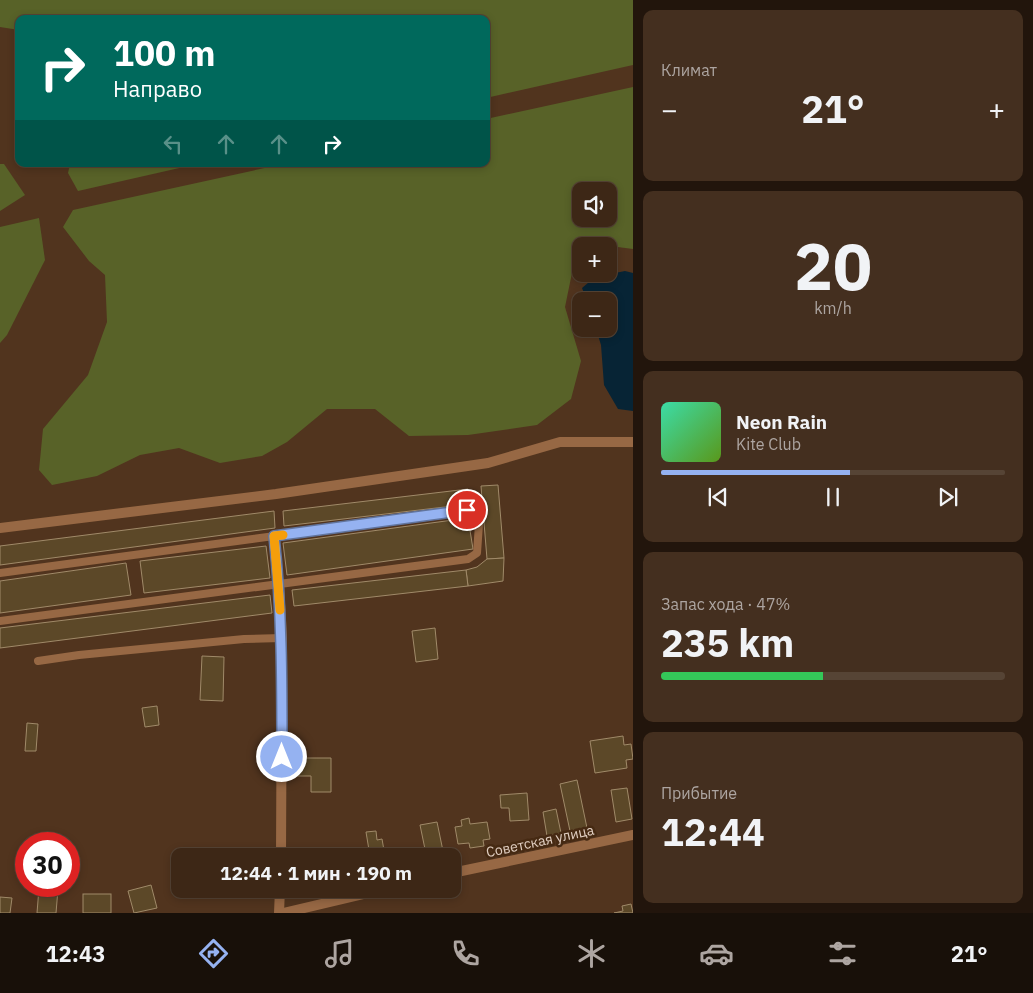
<!DOCTYPE html>
<html lang="ru">
<meta charset="utf-8">
<style>
body{margin:0;font-family:"IBM Plex Sans",sans-serif;background:#442f1f;color:#f1f3f6;height:100vh;display:flex;flex-direction:column;font-size:19px;white-space:nowrap}
*{box-sizing:border-box;margin:0}
p{font-size:16px;color:#ada5a1}
.icon{flex:none;width:28px;height:28px;fill:none;stroke:currentColor;stroke-width:2;stroke-linecap:round;stroke-linejoin:round}
.map{position:relative;flex:1;overflow:hidden}
.side{display:flex;flex-direction:column;gap:10px;padding:10px;background:#22150c;width:400px}
.side>*{flex:none}
.banner{position:absolute;left:15px;top:15px;width:475px;height:152px;border-radius:10px;box-shadow:0 2px 8px #0003,0 0 0 1px #564435;background:#00695c;color:#fff;overflow:hidden}
.tools{position:absolute;left:572px;top:182px;display:grid;gap:10px}
.tools a{display:grid;place-items:center;width:45px;height:45px;border-radius:10px;background:#3d2716;box-shadow:0 2px 8px #0003,0 0 0 1px #564435;font-size:25px}
.speed{position:absolute;left:15px;top:832px;display:flex;gap:10px;font-size:25px;font-weight:700;text-align:center}
.speed>*{display:grid;place-content:center;width:65px;height:65px;border-radius:50%;background:#3d2716;box-shadow:0 2px 8px #0003,0 0 0 1px #564435;line-height:1}
.speed .limit{border:8px solid #d22;background:#fff;color:#111}
.pin{position:absolute;display:grid;place-items:center;width:42px;height:42px;color:#fff;margin:-21px;border:2px solid #fff;border-radius:50%;box-shadow:0 1px 5px #0007}
.me{position:absolute;width:55px;margin:-28px;rotate:0deg;stroke-linejoin:round;filter:drop-shadow(0 0 4px #0008)}
.turn{display:flex;align-items:center;gap:18px;height:105px;padding:0 15px;font-size:22px}
.turn .icon{width:65px;height:65px;stroke-width:2.5}
.turn b{display:block;font-size:35px;line-height:42px}
.lanes{display:flex;align-items:center;height:48px;padding:0 15px;background:#0003;justify-content:center;gap:25px;direction:ltr}
.lanes .off{opacity:.35}
.big{font-size:38px;font-weight:800;line-height:1.1}
.side .tile{flex:1;display:flex;flex-direction:column;justify-content:center;gap:8px;min-width:0;padding:0 18px;border-radius:10px;background:#442f1f}
.side .dial{align-items:center;gap:0}
.dial b{font-size:65px;line-height:1}
.song{display:flex;align-items:center;gap:15px}
.cover{width:60px;height:60px;border-radius:8px;background:linear-gradient(135deg,hsl(160 70% 55%),hsl(90 70% 35%))}
.played{height:5px;border-radius:2px;background:linear-gradient(90deg,#95b2f1 55%,#564435 55%)}
.keys{display:flex;justify-content:space-around;direction:ltr}
.heat{display:flex;justify-content:space-between;align-items:center;font-size:28px;direction:ltr}
.charge{height:8px;border-radius:4px;background:linear-gradient(90deg,#34c759 47%,#564435 0)}
.trip{position:absolute;left:171px;top:848px;width:290px;height:50px;border-radius:10px;background:#3d2716;box-shadow:0 2px 8px #0003,0 0 0 1px #564435;font-weight:800;line-height:50px;text-align:center}
.menu{display:flex;height:80px;justify-content:space-around;align-items:center;background:#181009;color:#ada5a1}
.menu .icon{width:35px;height:35px}
.menu .on{color:#95b2f1}
.menu b{font-size:22px;color:#f1f3f6}
main{display:flex;flex:1;min-height:0}
.map>svg:first-child{display:block}
.green{fill:#586228;fill-rule:evenodd}
.water{fill:#072435}
.building{fill:#5c4828;stroke:#a08a69}
.lines{fill:none;stroke-linecap:round;stroke-linejoin:round}
.service{stroke:#976844;stroke-width:8}
.minor{stroke:#976844;stroke-width:10}
.tertiary{stroke:#976844;stroke-width:10}
.route-casing{stroke:#61749d;stroke-width:12}
.route{stroke:#95b2f1;stroke-width:9}
.slow{stroke:#f59e0b;stroke-width:9}
.labels{text-anchor:middle;stroke-width:5;stroke-linejoin:round;paint-order:stroke}
.street-label{font-size:14px;fill:#e1cfc2;stroke:#462a13}
</style>
<main>
<div class="map">
<svg width="633" height="913" viewBox="0 0 633 913">
<rect width="100%" height="100%" fill="#51341e"/>
<g class="green">
<polygon points="0,0 633,0 633,65 486,98 486,19 19,19 19,30 0,27"/>
<path d="M633,87V249L610,246H581V263L573,268L565,307L581,361L571,399L537,425L468,435L409,436L375,409H327L287,442L262,456L220,463L179,448L140,455L97,476L52,485L39,470L43,429L88,375L107,322L105,275L89,261L63,227L73,210L283,164H486V119ZM609,191V219H581V191Z"/>
<polygon points="0,164 4,164 25,195 0,211"/>
<polygon points="70,164 197,164 78,191 68,173"/>
<polygon points="39,218 45,260 7,335 0,343 0,227"/>
</g>
<polygon class="water" points="625,271 633,273 633,411 618,409 604,385 601,345 596,329 609,329 609,301 587,301 582,288 595,277"/>
<g class="building">
<polygon points="498,485 504,558 487,559 481,486"/>
<polygon points="468,489 470,504 284,526 283,511"/>
<polygon points="274,511 275,528 0,565 0,546"/>
<polygon points="468,518 473,549 287,575 283,543"/>
<polygon points="266,546 270,578 144,593 140,561"/>
<polygon points="504,558 503,581 468,586 466,570 477,567 487,559"/>
<polygon points="126,563 131,595 0,613 0,581"/>
<polygon points="466,570 468,586 294,606 292,590"/>
<polygon points="270,595 272,613 0,648 0,628"/>
<polygon points="435,628 438,659 416,662 412,631"/>
<polygon points="202,656 224,657 223,701 200,700"/>
<polygon points="157,706 159,725 145,727 142,708"/>
<polygon points="27,723 38,724 36,751 25,751"/>
<polygon points="623,736 624,745 631,744 633,759 626,760 627,768 595,773 590,741"/>
<polygon points="292,758 331,758 331,792 311,792 311,776 292,776"/>
<polygon points="577,780 587,828 570,831 560,784"/>
<polygon points="627,788 632,819 616,822 611,790"/>
<polygon points="527,793 529,820 510,821 509,808 501,808 500,795"/>
<polygon points="556,809 561,833 547,836 543,812"/>
<polygon points="469,818 470,824 487,822 490,839 483,840 484,846 470,848 469,843 458,844 455,827 462,826 461,820"/>
<polygon points="437,822 443,851 426,854 420,825"/>
<polygon points="376,831 377,840 382,839 385,856 370,856 366,832"/>
<polygon points="197,850 198,856 180,856 180,859 179,853"/>
<polygon points="180,859 180,889 207,889 208,891 180,896 174,860"/>
<polygon points="151,885 157,908 134,913 128,891"/>
<polygon points="39,888 58,889 56,913 37,913"/>
<polygon points="240,889 259,889 260,892 241,897"/>
<rect x="83" y="894" width="28" height="19"/>
<polygon points="0,897 12,898 10,913 0,913"/>
<polygon points="631,904 633,913 614,913 623,911 622,906"/>
</g>
<g class="lines">
<g class="service">
<polyline points="274,536 279,585"/>
<polyline points="0,573 467,510 476,513 479,524 477,553 468,559 0,621"/>
<polyline points="38,661 79,655 244,639 282,638"/>
</g>
<g class="minor">
<polyline points="0,528 276,494 488,463 560,442 633,442"/>
<polyline points="279,585 282,638 281,856"/>
<polyline points="279,913 280,889"/>
</g>
<g class="tertiary">
<polyline points="452,873 633,835"/>
<polyline points="283,913 385,889"/>
</g>
</g>
<g class="lines">
<defs>
<path id="route" d="M282,757C282,683 282,610 274,536L467,510"/>
</defs>
<use href="#route" class="route-casing"/>
<use href="#route" class="route"/>
<polyline class="slow" points="280,610 274,536 283,535"/>
</g>
<g class="labels">
<g class="street-label">
<text transform="translate(540 841) rotate(-12)" y="5">Советская улица</text>
</g>
</g>
</svg>
<div class="tools">
<a><svg class="icon" aria-label="sound" viewBox="0 0 24 24"><path d="M4 9h4l5-4v14l-5-4H4zM17 9q2 3 0 6"/></svg></a>
<a>+</a>
<a>−</a>
</div>
<div class="speed"><div class="limit">30</div></div>
<div class="pin" style="left:467px;top:510px;background:#d93025"><svg class="icon" aria-label="arrive" viewBox="0 0 24 24"><path d="M6 21V4h12l-3 4 3 4H6"/></svg></div>
<svg class="me" style="left:282px;top:757px" viewBox="-20 -20 40 40"><circle r="17" fill="#95b2f1" stroke="#fff" stroke-width="3"/><path d="M0-11L8 9 0 5-8 9z" fill="#fff"/></svg>
<div class="trip">12:44 · 1 мин · 190 m</div>
<div class="banner">
<div class="turn"><svg class="icon" aria-label="right" viewBox="0 0 24 24"><path d="M7 20v-9h11M14 6l5 5-5 5"/></svg><div><b>100 m</b>Направо</div></div>
<div class="lanes"><svg class="icon off" aria-label="left" viewBox="0 0 24 24"><path d="M17 20v-9H6M10 6l-5 5 5 5"/></svg><svg class="icon off" aria-label="ahead" viewBox="0 0 24 24"><path d="M12 20V5M6 11l6-6 6 6"/></svg><svg class="icon off" aria-label="ahead" viewBox="0 0 24 24"><path d="M12 20V5M6 11l6-6 6 6"/></svg><svg class="icon" aria-label="right" viewBox="0 0 24 24"><path d="M7 20v-9h11M14 6l5 5-5 5"/></svg></div>
</div>
</div>
<section class="side">
<div class="tile"><p>Климат</p>
<div class="heat"><a>−</a><b class="big">21°</b><a>+</a></div>
</div>
<div class="tile dial"><b>20</b><p>km/h</p></div>
<div class="tile">
<div class="song"><i class="cover"></i><div><b>Neon Rain</b><p>Kite Club</p></div></div>
<div class="played"></div>
<div class="keys"><svg class="icon" aria-label="previous" viewBox="0 0 24 24"><path d="M18 5L8 12l10 7zM5 5v14"/></svg><svg class="icon" aria-label="pause" viewBox="0 0 24 24"><path d="M8 5v14M16 5v14"/></svg><svg class="icon" aria-label="next" viewBox="0 0 24 24"><path d="M6 5l10 7-10 7zM19 5v14"/></svg></div>
</div>
<div class="tile"><p>Запас хода · 47%</p><b class="big">235 km</b><div class="charge"></div></div>
<div class="tile"><p>Прибытие</p><b class="big">12:44</b></div>
</section>
</main>
<nav class="menu">
<b>12:43</b>
<svg class="icon on" aria-label="directions" viewBox="0 0 24 24"><path d="M12 3l9 9-9 9-9-9zM9 14v-3h6M13 9l2 2-2 2"/></svg>
<svg class="icon" aria-label="music" viewBox="0 0 24 24"><path d="M9 18V5l10-2v13"/><circle cx="6" cy="18" r="3"/><circle cx="16" cy="16" r="3"/></svg>
<svg class="icon" aria-label="phone" viewBox="0 0 24 24"><path d="M5 4h4l2 5-3 2q2 4 5 5l2-3 5 2v4C11 20 4 13 5 4z"/></svg>
<svg class="icon" aria-label="climate" viewBox="0 0 24 24"><path d="M12 3v18M4 7l16 10M4 17L20 7"/></svg>
<svg class="icon" aria-label="car" viewBox="0 0 24 24"><path d="M5 17H2v-5l4-1 3-4h7l3 4 3 1v5h-3M9 17h6M6 11h13"/><circle cx="7" cy="17" r="2"/><circle cx="17" cy="17" r="2"/></svg>
<svg class="icon" aria-label="filters" viewBox="0 0 24 24"><path d="M4 7h16M4 17h16"/><circle cx="9" cy="7" r="2"/><circle cx="15" cy="17" r="2"/></svg>
<b>21°</b>
</nav>
